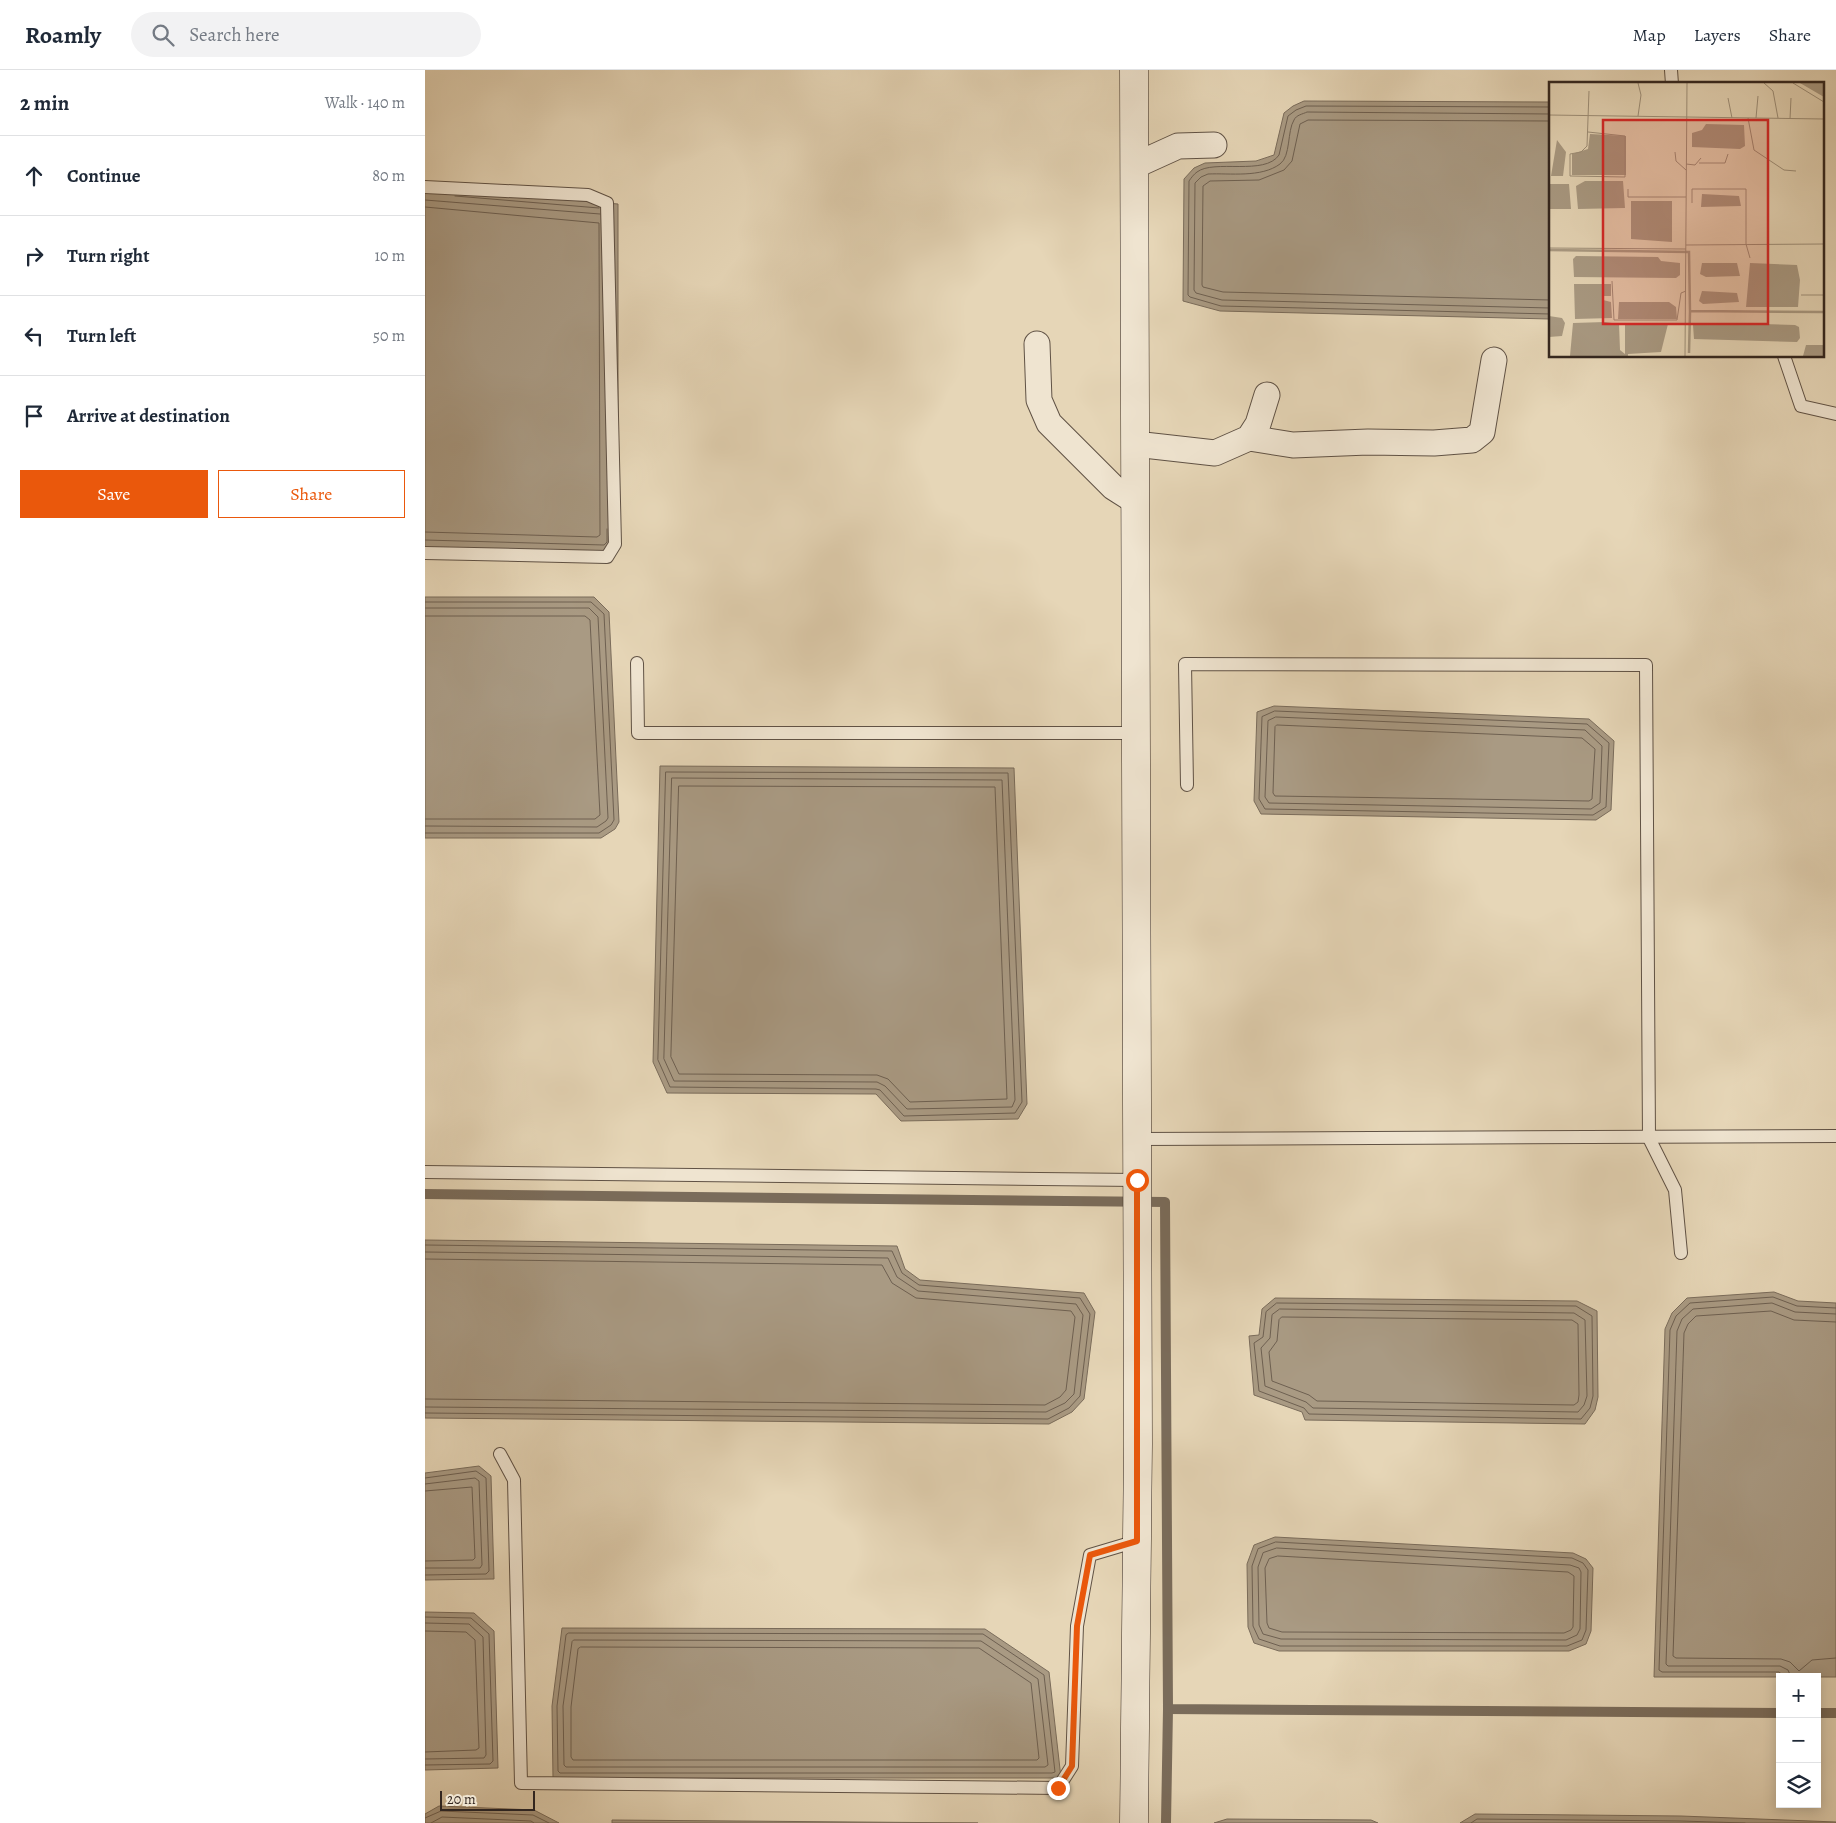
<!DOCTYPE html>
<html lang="en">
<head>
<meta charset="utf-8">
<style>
	:root { --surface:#fff; --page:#f2f2f3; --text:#1f2937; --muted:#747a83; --line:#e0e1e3; --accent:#ea580c }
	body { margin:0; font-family:Alegreya,serif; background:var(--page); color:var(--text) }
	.controls { position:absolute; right:15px; bottom:15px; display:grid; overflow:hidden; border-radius:0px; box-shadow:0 2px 12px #0003 }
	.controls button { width:45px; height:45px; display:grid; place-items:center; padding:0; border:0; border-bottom:1px solid var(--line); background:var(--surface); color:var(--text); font:25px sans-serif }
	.scale { position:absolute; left:15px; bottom:12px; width:95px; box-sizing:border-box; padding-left:5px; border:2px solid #33261f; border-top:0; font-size:14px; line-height:18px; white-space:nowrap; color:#33261f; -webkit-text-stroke:4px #efe4d0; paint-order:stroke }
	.stop { position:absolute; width:15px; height:15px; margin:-11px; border:4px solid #ea580c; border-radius:50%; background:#fff }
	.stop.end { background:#ea580c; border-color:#fff; box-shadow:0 1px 5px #0008 }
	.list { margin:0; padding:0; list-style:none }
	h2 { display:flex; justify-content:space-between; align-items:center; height:65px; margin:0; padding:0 20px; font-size:21px }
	h2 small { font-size:16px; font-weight:400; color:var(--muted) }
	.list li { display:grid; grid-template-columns:32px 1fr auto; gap:15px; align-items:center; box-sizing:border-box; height:80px; padding:0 20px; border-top:1px solid var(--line) }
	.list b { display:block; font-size:19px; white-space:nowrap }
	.list em { font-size:16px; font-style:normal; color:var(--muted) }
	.actions { display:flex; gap:10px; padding:15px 20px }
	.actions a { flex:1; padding:11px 0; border:1px solid var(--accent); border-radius:0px; text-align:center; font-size:18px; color:var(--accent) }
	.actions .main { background:var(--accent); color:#fff }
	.icon { flex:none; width:28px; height:28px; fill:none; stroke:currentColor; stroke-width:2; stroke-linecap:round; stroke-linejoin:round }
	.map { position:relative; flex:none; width:1411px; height:1753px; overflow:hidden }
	header { display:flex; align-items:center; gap:30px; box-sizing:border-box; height:70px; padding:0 25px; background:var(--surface); border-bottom:1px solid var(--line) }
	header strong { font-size:24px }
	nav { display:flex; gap:28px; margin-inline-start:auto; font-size:18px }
	.search { width:350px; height:45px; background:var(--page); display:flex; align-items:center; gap:12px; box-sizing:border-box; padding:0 18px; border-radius:28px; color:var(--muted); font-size:19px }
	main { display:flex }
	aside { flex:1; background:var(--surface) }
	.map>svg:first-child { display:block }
	.water { fill:#a99a83; stroke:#7a6c5b }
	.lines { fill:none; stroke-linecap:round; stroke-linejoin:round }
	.shore { stroke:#6e6051; stroke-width:1 }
	.stream { stroke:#7a6c5b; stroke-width:10 }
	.lane-casing { stroke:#605245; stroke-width:14 }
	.street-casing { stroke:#605245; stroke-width:27 }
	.secondary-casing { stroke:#33261f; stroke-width:29 }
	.lane { stroke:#efe4d0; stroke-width:12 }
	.street { stroke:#efe4d0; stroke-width:25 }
	.secondary { stroke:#efe4d0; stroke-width:28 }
	.route { stroke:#ea580c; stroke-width:6 }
	.inset-river { fill:none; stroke:#a99a83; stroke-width:2.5 }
	.inset-road { fill:none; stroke:#9e907a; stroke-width:1 }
	.view { fill:#d62828; fill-opacity:0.15; stroke:#d62828; stroke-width:2.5 }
	.inset-edge { fill:none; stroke:#33261f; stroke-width:2.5 }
</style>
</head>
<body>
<header>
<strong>Roamly</strong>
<div class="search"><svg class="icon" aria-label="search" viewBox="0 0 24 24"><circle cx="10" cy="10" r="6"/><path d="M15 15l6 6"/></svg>Search here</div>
<nav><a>Map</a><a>Layers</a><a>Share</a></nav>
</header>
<main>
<aside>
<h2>2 min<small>Walk · 140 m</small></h2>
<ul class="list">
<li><svg class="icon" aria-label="ahead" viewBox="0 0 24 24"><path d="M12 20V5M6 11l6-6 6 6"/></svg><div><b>Continue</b></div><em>80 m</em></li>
<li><svg class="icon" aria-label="right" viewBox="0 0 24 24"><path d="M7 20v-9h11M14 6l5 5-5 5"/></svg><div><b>Turn right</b></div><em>10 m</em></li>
<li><svg class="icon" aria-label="left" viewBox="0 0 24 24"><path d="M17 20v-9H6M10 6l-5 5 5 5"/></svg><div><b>Turn left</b></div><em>50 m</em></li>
<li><svg class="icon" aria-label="arrive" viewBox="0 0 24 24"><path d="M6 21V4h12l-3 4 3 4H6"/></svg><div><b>Arrive at destination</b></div></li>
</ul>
<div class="actions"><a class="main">Save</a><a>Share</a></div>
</aside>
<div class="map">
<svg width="1411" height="1753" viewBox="0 0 1411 1753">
	<rect width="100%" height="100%" fill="#e6d6b7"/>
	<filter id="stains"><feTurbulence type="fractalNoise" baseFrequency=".004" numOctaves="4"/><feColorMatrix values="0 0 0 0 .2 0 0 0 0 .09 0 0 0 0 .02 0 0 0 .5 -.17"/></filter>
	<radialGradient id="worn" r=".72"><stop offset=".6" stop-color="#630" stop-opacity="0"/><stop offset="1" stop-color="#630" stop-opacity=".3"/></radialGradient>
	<g class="water">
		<polygon points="879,31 1125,32 1125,249 795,241 758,231 759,109 769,98 780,93 831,91 849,85 859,43 868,36"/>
		<polygon points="0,118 193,134 193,475 187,486 0,481"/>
		<polygon points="0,527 169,527 184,542 194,752 190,759 176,768 0,768"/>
		<polygon points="849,636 1164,649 1189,671 1186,740 1171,750 836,744 829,731 832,642"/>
		<polygon points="235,696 589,698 602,1034 593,1049 476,1051 451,1024 242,1023 228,992"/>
		<polygon points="0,1170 472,1176 480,1199 495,1210 659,1223 670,1242 659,1329 647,1342 624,1354 0,1348"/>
		<polygon points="1349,1222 1373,1231 1411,1233 1411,1607 1229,1607 1240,1259 1247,1243 1262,1228"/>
		<polygon points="850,1228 1152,1231 1172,1241 1173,1327 1170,1340 1160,1354 880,1350 877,1342 829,1325 824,1266 834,1265 837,1239"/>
		<polygon points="54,1396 66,1406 69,1509 0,1510 0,1403"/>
		<polygon points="850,1467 1148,1483 1161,1489 1168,1498 1166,1561 1161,1574 1144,1581 854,1581 829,1573 823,1557 822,1494 829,1475"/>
		<polygon points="0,1542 49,1543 69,1561 73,1698 0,1700"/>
		<polygon points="137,1558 560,1559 624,1602 636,1708 128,1708 127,1636"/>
		<polygon points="14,1736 109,1740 134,1753 0,1753 0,1744"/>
		<polygon points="1050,1744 1256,1746 1411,1752 1411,1753 1035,1753"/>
		<polygon points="802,1749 946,1750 953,1753 789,1753"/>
		<polygon points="187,1750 553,1753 187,1753"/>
	</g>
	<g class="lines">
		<g class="shore">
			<path d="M1125 37 881 36 871 40 863 46 854 85C840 106 789 89 772 102 769 104 766 108 764 111L763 225 765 227 796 236 1125 244"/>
			<path d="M1125 44 882 42C878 44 871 45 869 50 862 61 866 86 855 94 836 108 805 103 783 104L776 107 770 113 769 220 771 223 797 230 1125 238"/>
			<polyline points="1125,51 883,50 875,54 867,91 859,100 834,110 785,111 778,116 777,215 778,217 798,222 1125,230"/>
			<polyline points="30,126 174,138"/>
			<polyline points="0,130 175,144"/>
			<polyline points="0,137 174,153 175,465 172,467 0,462"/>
			<polyline points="0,470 179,475 182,472 182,459"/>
			<polyline points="0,532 166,532 179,544 189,750 186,755 174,763 0,763"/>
			<polyline points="0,538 164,538 173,547 183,748 181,751 172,757 0,756"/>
			<polyline points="0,546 160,546 165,550 175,745 170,749 0,749"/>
			<polygon points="850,641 1162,654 1184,673 1181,737 1168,745 840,739 834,729 837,647"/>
			<polygon points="851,647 1160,660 1177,676 1175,733 1166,739 844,733 840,727 843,651"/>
			<polygon points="852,655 1157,668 1170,679 1167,729 1164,731 850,726 848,723 850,657"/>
			<polygon points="241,702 583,703 597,1032 590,1043 479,1046 455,1020 451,1019 245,1017 233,990"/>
			<polygon points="247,708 577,710 590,1030 587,1037 482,1039 460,1016 452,1012 249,1011 239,989"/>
			<polygon points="254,716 570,717 582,1029 485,1032 463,1009 452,1005 254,1004 246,987"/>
			<polyline points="0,1175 467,1181 477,1203 494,1215 655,1228 665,1244 655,1326 644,1338 623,1349 0,1343"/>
			<polyline points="0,1182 463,1188 472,1207 493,1221 651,1234 658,1245 649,1324 640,1333 621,1342 0,1337"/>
			<polyline points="0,1189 457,1195 467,1213 491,1228 646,1241 650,1247 641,1320 635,1327 620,1335 0,1329"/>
			<polygon points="852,1233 1151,1236 1167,1246 1168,1326 1165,1338 1156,1349 884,1344 879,1338 834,1321 829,1273 838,1267 841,1242"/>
			<polygon points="855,1239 1149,1243 1160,1250 1162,1326 1159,1335 1153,1342 888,1338 881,1332 840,1316 836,1278 845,1268 847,1245"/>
			<polygon points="857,1247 1147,1250 1153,1254 1154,1325 1153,1332 1149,1335 892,1331 884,1325 847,1311 844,1282 852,1271 854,1250"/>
			<polyline points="1411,1252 1369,1250 1346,1241 1271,1246 1263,1254 1259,1263 1248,1586 1251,1588 1356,1589 1365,1592 1374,1601 1387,1590 1411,1588"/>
			<polyline points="0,1408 51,1401 61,1408 64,1501 61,1504 0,1505"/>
			<polyline points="0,1414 50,1408 54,1411 57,1495 55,1498 0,1498"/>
			<polyline points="0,1421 47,1417 50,1488 48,1490 0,1491"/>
			<polygon points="851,1472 1147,1488 1158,1493 1163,1500 1161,1560 1157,1570 1142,1576 855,1576 834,1569 828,1556 827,1496 833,1479"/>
			<polygon points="852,1478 1145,1495 1154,1498 1156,1502 1155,1559 1152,1565 1141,1570 856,1569 838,1564 834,1555 833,1497 838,1483"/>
			<polygon points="853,1486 1143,1502 1149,1506 1148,1557 1146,1560 1139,1563 857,1562 844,1558 842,1553 840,1498 844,1489"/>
			<polyline points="0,1547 46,1548 64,1564 68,1691 65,1694 0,1695"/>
			<polyline points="0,1553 44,1554 58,1567 61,1685 59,1688 0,1689"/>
			<polyline points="0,1561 41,1562 50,1570 54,1678 51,1680 0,1682"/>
			<polygon points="144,1563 558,1564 619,1605 630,1702 627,1703 135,1703 133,1701 132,1636 141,1565"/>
			<polygon points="149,1570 556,1571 613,1609 623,1695 620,1697 141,1697 139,1695 138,1636 147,1572"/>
			<polygon points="156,1577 554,1578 606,1613 614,1688 612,1690 148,1690 146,1687 146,1637 153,1579"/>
			<polyline points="1360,1607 1354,1602 1237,1602 1234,1600 1245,1260 1251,1246 1265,1233 1348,1227 1372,1236 1411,1238"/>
			<polyline points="1366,1607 1363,1600 1355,1596 1243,1596 1241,1594 1252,1261 1257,1249 1268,1239 1347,1233 1370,1242 1411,1244"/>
			<polyline points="0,1748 16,1741 108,1745 124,1753"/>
			<polyline points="6,1753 17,1747 106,1751 109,1753"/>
			<polyline points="1046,1753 1052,1749 1256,1751 1320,1753"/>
		</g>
		<g class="stream">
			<polyline points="0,1124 740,1132 743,1639 1355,1643"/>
			<polyline points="1392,1643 1411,1643"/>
			<polyline points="741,1753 743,1639"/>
		</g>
		<defs>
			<g id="lane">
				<polyline points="1246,0 1247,14"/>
				<polyline points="0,117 163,125 182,133 190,474 182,487 0,483"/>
				<polyline points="1359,286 1376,336 1411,344"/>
				<polyline points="212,593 213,663 711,663"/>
				<polyline points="762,715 760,594 1221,595 1224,1068 1250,1120 1256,1183"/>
				<polyline points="712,1069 1411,1066"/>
				<polyline points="0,1102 712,1110"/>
				<polyline points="75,1384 89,1410 96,1713 633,1718 647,1696 652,1556 665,1485 712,1471"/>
			</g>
			<g id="street">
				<polyline points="709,96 753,76 789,75"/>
				<polyline points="612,274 614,330 624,353 688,417 710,431"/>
				<polyline points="824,368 868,375 943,372 1009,373 1047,370 1057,362 1069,290"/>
				<polyline points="710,374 790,383 824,368 833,354 842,325"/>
			</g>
			<polyline id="secondary" points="709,0 713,1374 709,1753"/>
		</defs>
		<use href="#lane" class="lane-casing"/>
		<use href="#street" class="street-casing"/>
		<use href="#secondary" class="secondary-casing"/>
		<use href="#lane" class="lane"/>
		<use href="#street" class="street"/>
		<use href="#secondary" class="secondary"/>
	</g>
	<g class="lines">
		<polyline class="route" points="633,1718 647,1696 652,1556 665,1485 712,1471 712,1110"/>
	</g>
	<g transform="translate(1124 12)">
		<rect width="275" height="275" fill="#e6d6b7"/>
		<path d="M251 1H275V15ZM157 42 195 43 196 64 191 67 143 65V51L153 48ZM41 52 77 54V93H23V72L39 67ZM8 58 17 70 14 94H2ZM36 99H74L76 126 29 127 27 104ZM0 102H20L22 127H0ZM153 112 190 114 192 124 152 125ZM82 119H123V160L82 157ZM27 174 109 175 112 179 131 181V193L127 196 25 195 24 177ZM153 181H188L191 194 157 195 151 192ZM201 181 248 183 251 198 249 225H197ZM25 202H62V214H54V218L62 220 63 236 26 237ZM153 209 188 211 190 220 154 222 150 219ZM70 220H120L127 225 128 237H69ZM0 234 13 236 16 241 13 254 0 255ZM56 240 70 242 71 268 76 272V242H119L112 270 79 272V274H21L24 241ZM177 241 246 243 250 245 251 256 248 260 145 257 144 243ZM257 263H275V274H254Z" fill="#a99a83"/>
		<path class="inset-river" d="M0 168 140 170 141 229 275 230M140 271 141 230"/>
		<path class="inset-road" d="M89 1 92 13 89 34M215 1 224 9 229 36M244 1 275 20M179 16 183 36M0 33 275 37M199 36 205 68 235 88 247 89M207 36 209 14M241 37 242 16M39 50 76 54V95L21 94V72L32 70 38 64 40 9M126 70 127 79 137 88M150 81H176L179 72M137 82 146 83 152 76M79 107V115H137M143 121V107H197V162L201 176M137 163 275 162M0 166 137 167M63 199 65 238H128L132 211 137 209M252 213H275M136 274 138 1"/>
		<path class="view" d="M54 38H219V242H54Z"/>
		<rect width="275" height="275" class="inset-edge"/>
	</g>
	<rect width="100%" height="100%" filter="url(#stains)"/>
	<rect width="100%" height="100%" fill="url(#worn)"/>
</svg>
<div class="controls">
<button>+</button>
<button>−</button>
<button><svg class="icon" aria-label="layers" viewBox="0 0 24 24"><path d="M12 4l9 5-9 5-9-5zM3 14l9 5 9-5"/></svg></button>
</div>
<div class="scale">20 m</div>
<div class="stop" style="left:712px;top:1110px"></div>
<div class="stop end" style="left:633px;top:1718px"></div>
</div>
</main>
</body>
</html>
